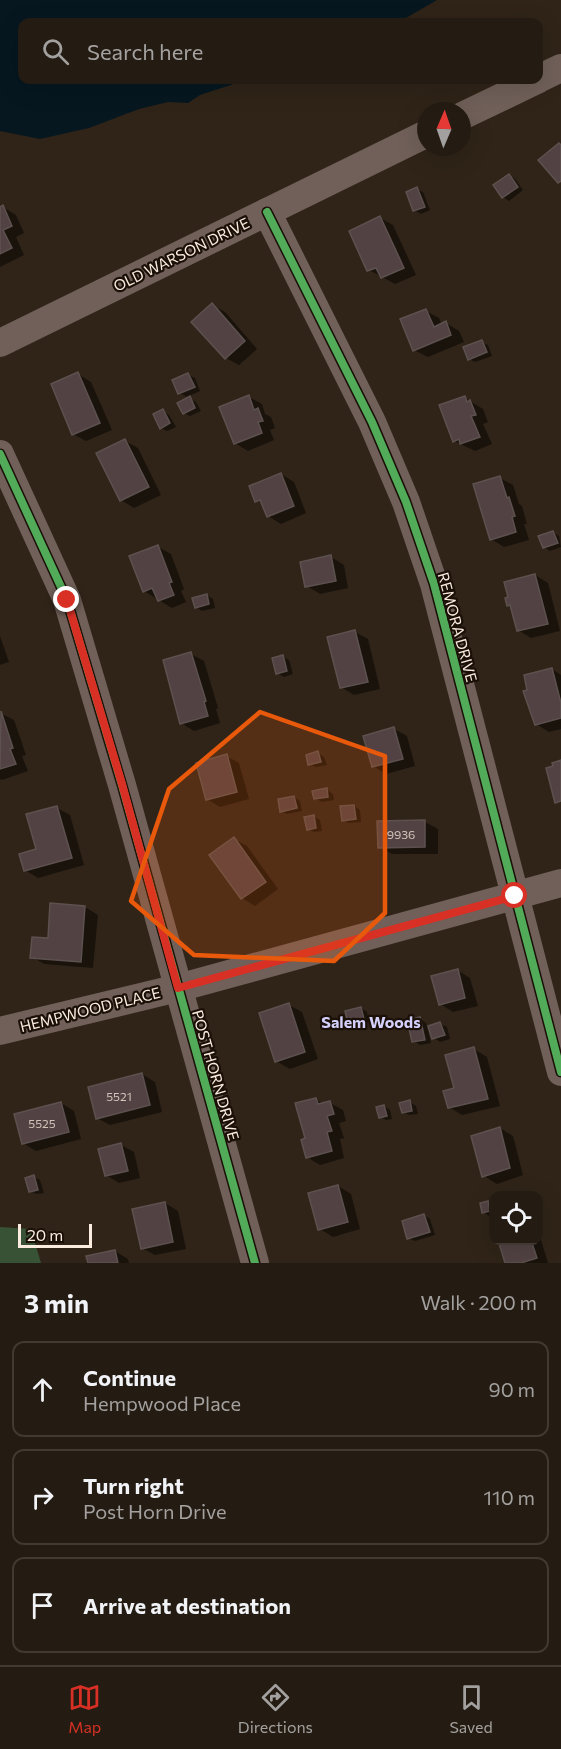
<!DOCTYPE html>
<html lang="en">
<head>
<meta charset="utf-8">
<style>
	:root { --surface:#241b12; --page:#302820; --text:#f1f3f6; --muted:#a3a19f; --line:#413932; --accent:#d93025 }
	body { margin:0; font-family:Commissioner,sans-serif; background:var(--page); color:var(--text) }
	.controls { position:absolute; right:18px; bottom:18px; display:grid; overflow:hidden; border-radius:12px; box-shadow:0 6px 24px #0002 }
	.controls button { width:54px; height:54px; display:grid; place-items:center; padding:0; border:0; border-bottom:2px solid var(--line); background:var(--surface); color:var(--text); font:30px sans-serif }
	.compass { position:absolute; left:417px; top:102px; width:54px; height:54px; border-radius:50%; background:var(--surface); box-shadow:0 6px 24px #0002; rotate:2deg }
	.scale { position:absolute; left:18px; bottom:15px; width:74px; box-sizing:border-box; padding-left:6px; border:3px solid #fcecdf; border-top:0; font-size:16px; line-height:21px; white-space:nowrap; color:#fcecdf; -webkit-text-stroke:4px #1a1007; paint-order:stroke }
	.stop { position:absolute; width:18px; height:18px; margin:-14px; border:4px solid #d93025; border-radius:50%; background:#fff }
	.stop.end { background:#d93025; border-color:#fff; box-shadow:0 2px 6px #0008 }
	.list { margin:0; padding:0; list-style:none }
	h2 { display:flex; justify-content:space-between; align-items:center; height:78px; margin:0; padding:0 24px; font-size:26px }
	h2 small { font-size:20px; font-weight:400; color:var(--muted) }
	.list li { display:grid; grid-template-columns:39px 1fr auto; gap:18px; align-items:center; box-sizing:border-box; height:96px; margin:0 12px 12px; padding:0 12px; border:2px solid var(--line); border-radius:12px }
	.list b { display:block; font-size:22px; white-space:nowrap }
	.list p { margin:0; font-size:20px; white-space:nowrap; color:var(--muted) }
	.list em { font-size:20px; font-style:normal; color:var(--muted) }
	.icon { flex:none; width:33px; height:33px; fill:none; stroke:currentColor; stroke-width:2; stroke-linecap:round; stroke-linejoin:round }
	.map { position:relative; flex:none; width:561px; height:1263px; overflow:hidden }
	.search { position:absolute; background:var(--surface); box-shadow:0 6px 24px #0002; left:18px; right:18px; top:18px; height:66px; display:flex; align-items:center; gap:15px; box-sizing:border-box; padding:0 21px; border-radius:12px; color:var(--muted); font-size:22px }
	.sheet { height:402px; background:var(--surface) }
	nav { display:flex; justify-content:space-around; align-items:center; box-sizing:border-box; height:84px; border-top:2px solid var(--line); background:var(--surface); font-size:16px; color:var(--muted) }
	nav a { display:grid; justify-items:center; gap:3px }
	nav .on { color:var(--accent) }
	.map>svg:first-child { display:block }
	.green { fill:#385235 }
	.water { fill:#061720 }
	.shadow { fill:#0007 }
	.building { fill:#524243; stroke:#5d514f; stroke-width:1.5 }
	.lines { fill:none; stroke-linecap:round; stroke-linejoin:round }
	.street { stroke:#706059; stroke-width:28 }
	.cycleway-casing { stroke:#1a1007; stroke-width:11 }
	.cycleway { stroke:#51ab58; stroke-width:8 }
	.route { stroke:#d93025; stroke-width:8 }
	.marked { fill:#e8590c; fill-opacity:0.2; stroke:#e8590c; stroke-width:4.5; stroke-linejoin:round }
	.labels { text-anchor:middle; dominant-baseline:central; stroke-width:4.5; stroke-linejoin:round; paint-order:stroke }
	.number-label { font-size:12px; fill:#d2c2b8 }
	.street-label { font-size:15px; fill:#fcecdf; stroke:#1a1007 }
	.neighbourhood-label { font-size:16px; font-weight:bold; fill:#d4d0fc; stroke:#1a1007 }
</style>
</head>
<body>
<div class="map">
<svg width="561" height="1263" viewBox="0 0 561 1263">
	<rect width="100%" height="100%" fill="#302418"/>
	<polygon class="green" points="0,1227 31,1229 41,1263 0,1263"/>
	<polygon class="water" points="0,0 437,0 399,22 22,22 22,80 246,80 200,95 188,103 168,102 139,109 89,128 40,139 0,131"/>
	<g class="shadow">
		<polygon points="509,175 515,179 523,190 509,201 503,197"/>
		<polygon points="417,189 423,192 430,210 421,214 414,210"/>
		<polygon points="3,207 16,215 24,233 16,237 24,255 0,267 0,208"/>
		<polygon points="380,218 393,225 416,275 395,284 369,270"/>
		<polygon points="212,305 225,312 257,349 239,365 226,358"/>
		<polygon points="426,311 439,318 442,325 446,323 459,331 464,342 428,357 414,350"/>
		<polygon points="481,342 488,345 492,356 475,362 469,359"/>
		<polygon points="78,374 91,382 112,430 86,441 73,434"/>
		<polygon points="188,375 195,378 200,391 187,397 196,402 201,411 190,416 184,413 189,398 180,393"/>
		<polygon points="249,397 262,404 265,414 271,417 275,428 270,430 274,440 248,451 235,443"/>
		<polygon points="465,398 483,409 488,422 483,424 492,444 475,451 454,441"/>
		<polygon points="163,411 169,415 176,427 167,431 161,428"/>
		<polygon points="125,441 138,448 161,495 134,508 121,500"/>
		<polygon points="281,474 294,482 306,513 281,524 268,516 263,504 257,501"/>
		<polygon points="500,478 513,485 519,504 522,506 527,524 524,524 529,540 504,547 491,539"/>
		<polygon points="553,532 559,536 561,547 550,551 544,547"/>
		<polygon points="158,547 171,554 184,589 181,591 186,602 172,608 144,591"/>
		<polygon points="331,557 344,565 348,588 320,594 307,586"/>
		<polygon points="535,575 548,583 560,631 531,638 518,630 512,608 508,605"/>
		<polygon points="207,595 213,599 215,608 202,611 196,607"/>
		<polygon points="355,632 368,639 380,689 354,695 341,687"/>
		<polygon points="0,636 9,662 0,665"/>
		<polygon points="191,654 204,661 218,708 216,709 220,723 194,731 181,723"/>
		<polygon points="283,657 289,660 293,674 284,677 277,673"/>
		<polygon points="552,669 561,675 561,729 549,732 536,724 525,692 529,691"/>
		<polygon points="0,713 14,720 26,755 22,756 28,771 2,780 0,779"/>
		<polygon points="394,729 407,736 415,766 386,774 373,766"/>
		<polygon points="318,753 324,757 327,765 316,767 309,764"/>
		<polygon points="226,756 239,763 249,799 220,807 207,799"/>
		<polygon points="327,790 333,794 334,800 322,802 315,798"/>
		<polygon points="294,797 300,801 302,811 287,814 281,811"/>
		<polygon points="354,806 360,810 361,822 349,823 343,820"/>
		<polygon points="57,808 70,815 84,865 38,878 25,870 38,850"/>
		<polygon points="313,816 320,820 322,831 314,832 308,829"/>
		<polygon points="425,822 438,829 438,854 392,854 379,847"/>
		<polygon points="234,839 247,846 278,889 255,906 242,898"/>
		<polygon points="85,907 98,915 93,968 44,964 32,957"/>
		<polygon points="457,970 470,978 478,1006 453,1012 440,1004"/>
		<polygon points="289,1005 302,1012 318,1059 290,1069 276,1061"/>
		<polygon points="361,1008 367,1012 369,1022 356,1026 350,1022"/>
		<polygon points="420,1019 426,1023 431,1043 420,1045 414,1041"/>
		<polygon points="440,1024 447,1027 450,1039 440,1042 434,1038"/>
		<polygon points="474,1049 487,1057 500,1106 462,1115 449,1107"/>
		<polygon points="142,1074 155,1082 162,1112 110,1125 97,1118"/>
		<polygon points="316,1100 324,1104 330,1103 343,1110 346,1121 339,1123 344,1138 340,1139 344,1158 320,1165 307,1157 306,1140"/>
		<polygon points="410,1102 416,1106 418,1114 409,1115 403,1112"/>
		<polygon points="61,1103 74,1111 81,1139 36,1151 23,1143"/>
		<polygon points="384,1106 390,1110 392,1119 386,1120 380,1117"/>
		<polygon points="500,1128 513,1136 523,1175 497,1184 484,1176"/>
		<polygon points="121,1145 134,1152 140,1178 119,1183 106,1175"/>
		<polygon points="34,1177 40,1180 44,1193 37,1194 30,1191"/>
		<polygon points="338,1186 351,1194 360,1229 333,1237 320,1229"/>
		<polygon points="487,1202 494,1206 494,1215 489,1216 483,1212"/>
		<polygon points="165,1203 178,1211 186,1249 155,1255 142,1248"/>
		<polygon points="424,1215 430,1219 435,1235 415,1241 408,1238"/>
		<polygon points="538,1238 541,1240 548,1263 506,1263 502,1240 538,1240"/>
		<polygon points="115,1251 128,1259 129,1263 89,1263"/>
	</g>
	<g class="building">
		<polygon points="559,143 561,145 561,181 558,183 538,160"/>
		<polygon points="509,174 518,187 502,198 493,185"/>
		<polygon points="417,187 425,207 413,211 406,192"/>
		<polygon points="3,205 12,226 3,230 12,248 0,254 0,207"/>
		<polygon points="380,216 404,268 381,278 376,268 367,271 349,231"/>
		<polygon points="212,303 245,341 225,359 191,322"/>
		<polygon points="426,309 434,327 446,321 451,335 413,351 400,319"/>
		<polygon points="482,340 487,352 468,360 463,347"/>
		<polygon points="78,372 100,423 72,435 51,384"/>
		<polygon points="188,373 195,387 178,394 172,380"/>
		<polygon points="249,395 254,410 258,408 263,421 258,422 262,433 234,444 219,407"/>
		<polygon points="190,396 195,408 183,414 177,403"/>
		<polygon points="465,396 467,402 470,400 476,415 471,416 480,437 460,444 459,439 453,442 439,405"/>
		<polygon points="163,409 170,423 160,429 153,414"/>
		<polygon points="125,439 149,487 120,501 96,453"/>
		<polygon points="281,473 294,506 267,517 260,500 255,502 249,486"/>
		<polygon points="500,476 507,498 509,497 515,516 512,517 516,532 490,540 473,484"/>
		<polygon points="553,531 558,543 543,548 538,536"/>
		<polygon points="158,545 172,582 169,583 174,595 158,601 152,588 143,592 129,556"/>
		<polygon points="331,555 336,581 305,587 300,562"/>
		<polygon points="535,574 548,624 517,631 510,605 507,606 505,598 508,597 504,582"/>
		<polygon points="207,594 209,604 195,608 192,598"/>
		<polygon points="355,630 368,682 340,688 327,637"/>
		<polygon points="191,652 206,701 204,702 208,716 180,724 163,660"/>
		<polygon points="283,655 287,671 276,674 272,658"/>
		<polygon points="552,668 561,703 561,718 535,725 523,691 527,690 524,675"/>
		<polygon points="1,711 13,748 10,749 16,764 0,769"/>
		<polygon points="394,727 403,759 372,767 363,736"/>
		<polygon points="318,751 321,762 308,765 306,755"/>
		<polygon points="227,754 237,792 206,800 196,763"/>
		<polygon points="561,760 561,801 555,803 546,768 553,766 552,763"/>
		<polygon points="327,788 328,797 314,799 312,791"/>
		<polygon points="294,796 297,808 280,812 278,799"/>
		<polygon points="354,805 356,819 342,821 340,806"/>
		<polygon points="57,806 72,858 24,871 19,854 36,849 26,814"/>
		<polygon points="314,815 316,828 307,830 304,817"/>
		<polygon points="425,820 425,847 378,848 377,821"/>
		<polygon points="234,837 266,882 241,899 209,855"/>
		<polygon points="50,903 85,906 81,962 30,958 32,937 48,938"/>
		<polygon points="458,969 465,998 439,1005 431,976"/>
		<polygon points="289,1003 305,1052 275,1062 259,1013"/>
		<polygon points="361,1007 364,1019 348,1023 345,1011"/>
		<polygon points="420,1017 425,1040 412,1042 407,1020"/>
		<polygon points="440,1022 445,1035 432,1039 428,1026"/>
		<polygon points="474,1047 488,1099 448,1108 443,1091 454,1088 445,1055"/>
		<polygon points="142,1073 150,1105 96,1119 88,1087"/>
		<polygon points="316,1098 318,1104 330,1101 334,1114 327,1116 332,1131 327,1132 332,1151 306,1158 301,1140 305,1138 295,1103"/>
		<polygon points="410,1100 412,1111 402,1113 399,1103"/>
		<polygon points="61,1102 69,1132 22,1144 14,1114"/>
		<polygon points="384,1105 387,1116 379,1118 376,1107"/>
		<polygon points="500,1127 510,1168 482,1177 471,1136"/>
		<polygon points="121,1143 128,1171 105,1176 98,1149"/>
		<polygon points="34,1175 38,1190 29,1192 25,1178"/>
		<polygon points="338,1185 348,1222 318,1230 308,1193"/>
		<polygon points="488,1201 490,1211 482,1213 480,1203"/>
		<polygon points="165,1202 173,1242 141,1249 132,1209"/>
		<polygon points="424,1214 430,1232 407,1239 402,1221"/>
		<polygon points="498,1240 531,1240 537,1258 521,1263 505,1263"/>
		<polygon points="115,1250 118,1263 88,1263 86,1256"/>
	</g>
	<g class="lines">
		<g class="street">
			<polyline points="538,79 561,68"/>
			<polyline points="462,116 537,80"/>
			<polyline points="267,212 372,422 406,502 434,584 561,1072"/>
			<polyline points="0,343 426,134"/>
			<polyline points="0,454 67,600 122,785 255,1263"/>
			<polyline points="0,1031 178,988 561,883"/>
		</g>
		<defs>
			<g id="cycleway">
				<polyline points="267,212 372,422 406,502 434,584 561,1072"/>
				<polyline points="0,454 67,600 122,785 255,1263"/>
			</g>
		</defs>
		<use href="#cycleway" class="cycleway-casing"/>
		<use href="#cycleway" class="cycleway"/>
	</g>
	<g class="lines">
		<polyline class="route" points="67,600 122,784 178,988 515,896"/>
	</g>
	<path class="marked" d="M260 712 385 756V913L334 961 194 955 131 901 169 789Z"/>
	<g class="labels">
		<g class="number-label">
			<text x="401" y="834">9936</text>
			<text x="119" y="1096">5521</text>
			<text x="42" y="1123">5525</text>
		</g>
		<g class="street-label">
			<text transform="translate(181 254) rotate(-26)">OLD WARSON DRIVE</text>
			<text transform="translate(458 627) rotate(75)">REMORA DRIVE</text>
			<text transform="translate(90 1009) rotate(-14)">HEMPWOOD PLACE</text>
			<text transform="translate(216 1075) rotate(74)">POST HORN DRIVE</text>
		</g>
		<g class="neighbourhood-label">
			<text x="371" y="1021">Salem Woods</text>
		</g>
	</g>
</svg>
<div class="controls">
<button><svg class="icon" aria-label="locate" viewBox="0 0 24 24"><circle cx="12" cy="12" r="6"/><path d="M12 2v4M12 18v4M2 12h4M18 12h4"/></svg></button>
</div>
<svg class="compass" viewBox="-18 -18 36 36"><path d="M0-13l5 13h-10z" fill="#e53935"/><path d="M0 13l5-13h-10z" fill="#a3a19f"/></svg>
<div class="scale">20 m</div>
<div class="stop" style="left:515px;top:896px"></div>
<div class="stop end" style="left:67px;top:600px"></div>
<div class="search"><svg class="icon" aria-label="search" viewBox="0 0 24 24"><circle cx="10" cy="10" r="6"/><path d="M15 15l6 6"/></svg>Search here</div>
</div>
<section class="sheet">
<h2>3 min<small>Walk · 200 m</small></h2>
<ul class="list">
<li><svg class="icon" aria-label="ahead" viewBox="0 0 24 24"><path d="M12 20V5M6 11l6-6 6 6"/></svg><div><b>Continue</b><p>Hempwood Place</p></div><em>90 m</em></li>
<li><svg class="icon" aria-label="right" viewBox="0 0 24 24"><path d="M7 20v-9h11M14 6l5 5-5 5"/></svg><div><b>Turn right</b><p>Post Horn Drive</p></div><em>110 m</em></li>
<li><svg class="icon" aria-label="arrive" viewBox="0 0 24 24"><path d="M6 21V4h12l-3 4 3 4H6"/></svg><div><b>Arrive at destination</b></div></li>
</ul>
</section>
<nav>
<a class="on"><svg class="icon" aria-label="map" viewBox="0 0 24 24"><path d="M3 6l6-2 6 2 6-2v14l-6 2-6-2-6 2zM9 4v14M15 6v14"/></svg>Map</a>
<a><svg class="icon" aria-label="directions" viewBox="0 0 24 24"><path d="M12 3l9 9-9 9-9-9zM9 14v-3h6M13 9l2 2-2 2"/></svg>Directions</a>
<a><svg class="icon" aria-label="saved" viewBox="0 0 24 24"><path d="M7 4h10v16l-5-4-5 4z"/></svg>Saved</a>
</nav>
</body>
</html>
